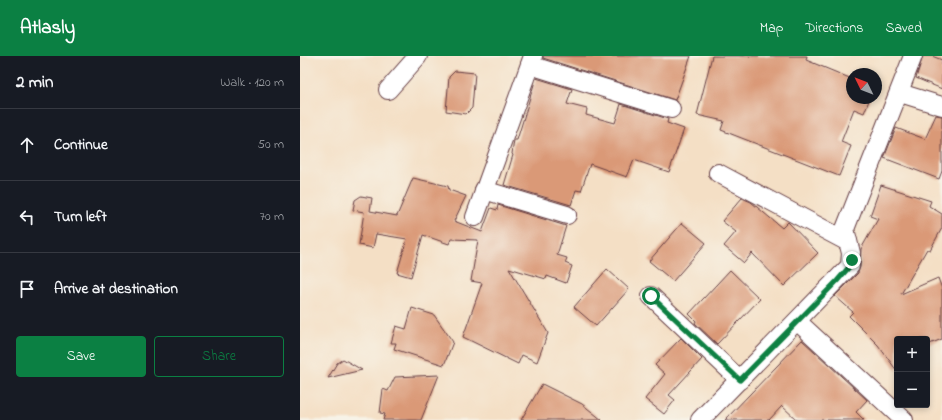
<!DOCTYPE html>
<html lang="en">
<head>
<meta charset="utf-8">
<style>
	:root { --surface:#171b24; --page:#242831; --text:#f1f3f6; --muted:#9ea1a6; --line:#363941; --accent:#0b8043 }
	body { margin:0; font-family:"Indie Flower",sans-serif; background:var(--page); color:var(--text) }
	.controls { position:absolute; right:12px; bottom:12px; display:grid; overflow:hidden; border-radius:4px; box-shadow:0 2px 6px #0003 }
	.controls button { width:36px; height:36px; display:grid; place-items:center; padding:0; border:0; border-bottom:1px solid var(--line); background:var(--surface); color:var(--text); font:20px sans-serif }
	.compass { position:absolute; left:546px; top:12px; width:36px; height:36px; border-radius:50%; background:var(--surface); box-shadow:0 2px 6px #0003; rotate:313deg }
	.stop { position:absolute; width:12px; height:12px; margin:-9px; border:3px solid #0b8043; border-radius:50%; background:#fff }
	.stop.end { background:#0b8043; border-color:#fff; box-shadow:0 1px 4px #0008 }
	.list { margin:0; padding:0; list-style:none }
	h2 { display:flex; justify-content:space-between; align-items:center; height:52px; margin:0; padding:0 16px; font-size:17px }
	h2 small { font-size:13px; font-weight:400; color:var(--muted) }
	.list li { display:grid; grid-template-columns:26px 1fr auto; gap:12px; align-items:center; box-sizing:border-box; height:72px; padding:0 16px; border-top:1px solid var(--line) }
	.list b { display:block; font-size:15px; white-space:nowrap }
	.list em { font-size:13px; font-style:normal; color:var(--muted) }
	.actions { display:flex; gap:8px; padding:12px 16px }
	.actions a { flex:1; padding:9px 0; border:1px solid var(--accent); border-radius:4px; text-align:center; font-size:14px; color:var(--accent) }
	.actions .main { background:var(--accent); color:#fff }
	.icon { flex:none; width:22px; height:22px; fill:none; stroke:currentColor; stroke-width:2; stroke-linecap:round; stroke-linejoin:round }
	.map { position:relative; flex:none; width:642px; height:364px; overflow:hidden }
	header { display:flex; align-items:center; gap:24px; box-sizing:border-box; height:56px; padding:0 20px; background:var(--accent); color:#fff }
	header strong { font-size:19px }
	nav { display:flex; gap:22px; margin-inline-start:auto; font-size:14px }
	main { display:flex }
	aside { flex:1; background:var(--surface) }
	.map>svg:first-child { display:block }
	.building { fill:#da9977 }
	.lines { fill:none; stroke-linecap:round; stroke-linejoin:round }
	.minor-casing { stroke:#643c42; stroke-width:20 }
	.minor { stroke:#fff; stroke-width:18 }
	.route { stroke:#0b8043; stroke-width:5 }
</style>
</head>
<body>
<header>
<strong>Atlasly</strong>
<nav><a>Map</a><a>Directions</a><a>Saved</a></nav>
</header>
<main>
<aside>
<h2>2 min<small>Walk · 120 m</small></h2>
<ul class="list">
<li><svg class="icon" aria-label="ahead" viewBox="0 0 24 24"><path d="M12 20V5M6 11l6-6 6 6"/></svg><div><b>Continue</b></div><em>50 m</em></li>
<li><svg class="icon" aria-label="left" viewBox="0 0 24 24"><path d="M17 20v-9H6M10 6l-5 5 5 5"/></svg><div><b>Turn left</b></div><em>70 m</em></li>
<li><svg class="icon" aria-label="arrive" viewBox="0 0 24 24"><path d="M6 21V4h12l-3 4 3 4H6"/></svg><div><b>Arrive at destination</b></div></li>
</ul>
<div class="actions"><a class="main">Save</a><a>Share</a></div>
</aside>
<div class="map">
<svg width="642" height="364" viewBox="0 0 642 364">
	<rect width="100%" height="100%" fill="#f7f3e8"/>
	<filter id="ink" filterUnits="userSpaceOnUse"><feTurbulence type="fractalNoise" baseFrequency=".025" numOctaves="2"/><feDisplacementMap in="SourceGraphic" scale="8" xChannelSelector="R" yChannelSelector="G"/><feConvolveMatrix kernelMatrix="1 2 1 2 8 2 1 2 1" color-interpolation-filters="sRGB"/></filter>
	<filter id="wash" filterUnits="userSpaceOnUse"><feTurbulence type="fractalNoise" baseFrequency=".012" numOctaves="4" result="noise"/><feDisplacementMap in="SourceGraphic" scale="16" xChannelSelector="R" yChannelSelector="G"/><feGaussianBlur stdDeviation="0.9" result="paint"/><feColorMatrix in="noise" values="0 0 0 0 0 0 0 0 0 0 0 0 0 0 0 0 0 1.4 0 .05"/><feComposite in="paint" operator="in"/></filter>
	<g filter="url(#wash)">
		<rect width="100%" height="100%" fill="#f4dfc5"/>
		<g id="blocks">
			<g class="building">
				<polygon points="243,0 391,0 375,44 243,2"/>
				<polygon points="412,0 507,0 506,4 552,23 552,42 570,42 564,57 554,53 541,86 551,90 539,120 421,74 424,65 397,59"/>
				<polygon points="623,0 632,0 642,4 642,33 616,22"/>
				<polygon points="155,15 175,17 172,52 166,58 146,55 149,21"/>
				<polygon points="236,22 272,33 267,48 287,53 286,59 315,67 321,48 368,63 367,67 384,73 369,116 334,104 327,121 290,108 281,135 276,134 271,149 204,129 213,99 212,98 214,84 217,84"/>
				<polygon points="636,59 642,60 642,115 639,123 584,102 596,72 625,83"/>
				<polygon points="113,122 148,130 149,134 166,140 154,165 182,176 191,152 197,154 198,149 266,170 257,199 267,202 265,207 272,210 266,227 247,220 246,223 209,212 248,277 237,306 222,299 218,308 163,281 182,227 171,225 178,184 151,183 149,188 123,179 111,221 97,217 107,183 76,178 73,192 59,189 64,156 53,154 55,144 61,140 72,142 70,155 97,160"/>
				<polygon points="581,129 631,145 629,150 642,158 642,172 630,194 627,193 601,238 638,222 642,233 642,283 627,289 627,283 597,283 597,315 578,289 549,260 553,256 535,240 558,217 560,211 561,193 578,163 570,160"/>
				<polygon points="442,142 451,146 482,172 488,166 518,197 484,230 452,197 444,207 424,190 436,176 422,165"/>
				<polygon points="382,167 406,187 373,225 349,205"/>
				<polygon points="307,213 329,233 296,270 274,251"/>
				<polygon points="430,214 460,243 417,288 395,267 396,265 389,258"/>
				<polygon points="112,252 134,259 153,286 144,309 94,293 96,287 91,287 96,270 106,273"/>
				<polygon points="381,282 402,303 369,339 375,344 364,358 345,343 365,318 355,309"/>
				<polygon points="502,284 567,344 556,356 564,364 497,364 482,350 469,364 425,364"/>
				<polygon points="43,303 62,314 28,322 37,307"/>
				<polygon points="139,319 121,364 83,364 85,358 80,357 83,333 88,335 95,321"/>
				<polygon points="242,328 282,348 302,364 221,364"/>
			</g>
		</g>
	</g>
	<g filter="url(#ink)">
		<use href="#blocks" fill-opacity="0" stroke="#643c42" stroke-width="1"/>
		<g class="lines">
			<defs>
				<g id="minor">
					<polyline points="230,9 371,53"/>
					<polyline points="88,34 118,0"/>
					<polyline points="600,37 642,50"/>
					<polyline points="418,117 548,186"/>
					<polyline points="184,134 267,159"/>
					<polyline points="175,161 233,0"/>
					<polyline points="351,240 440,324"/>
					<polyline points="497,265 604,364"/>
					<polyline points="400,364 550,210 551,197 545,173 613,0"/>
				</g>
			</defs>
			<use href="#minor" class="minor-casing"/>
			<use href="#minor" class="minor"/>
		</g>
	</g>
	<g class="lines" filter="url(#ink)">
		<polyline class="route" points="351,240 440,324 537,225 550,210 552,204"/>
	</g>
</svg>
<div class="controls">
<button>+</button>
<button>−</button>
</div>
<svg class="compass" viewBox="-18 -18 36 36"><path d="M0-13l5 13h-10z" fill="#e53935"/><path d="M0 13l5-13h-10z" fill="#9ea1a6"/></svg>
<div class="stop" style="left:351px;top:240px"></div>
<div class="stop end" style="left:552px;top:204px"></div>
</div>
</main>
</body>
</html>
